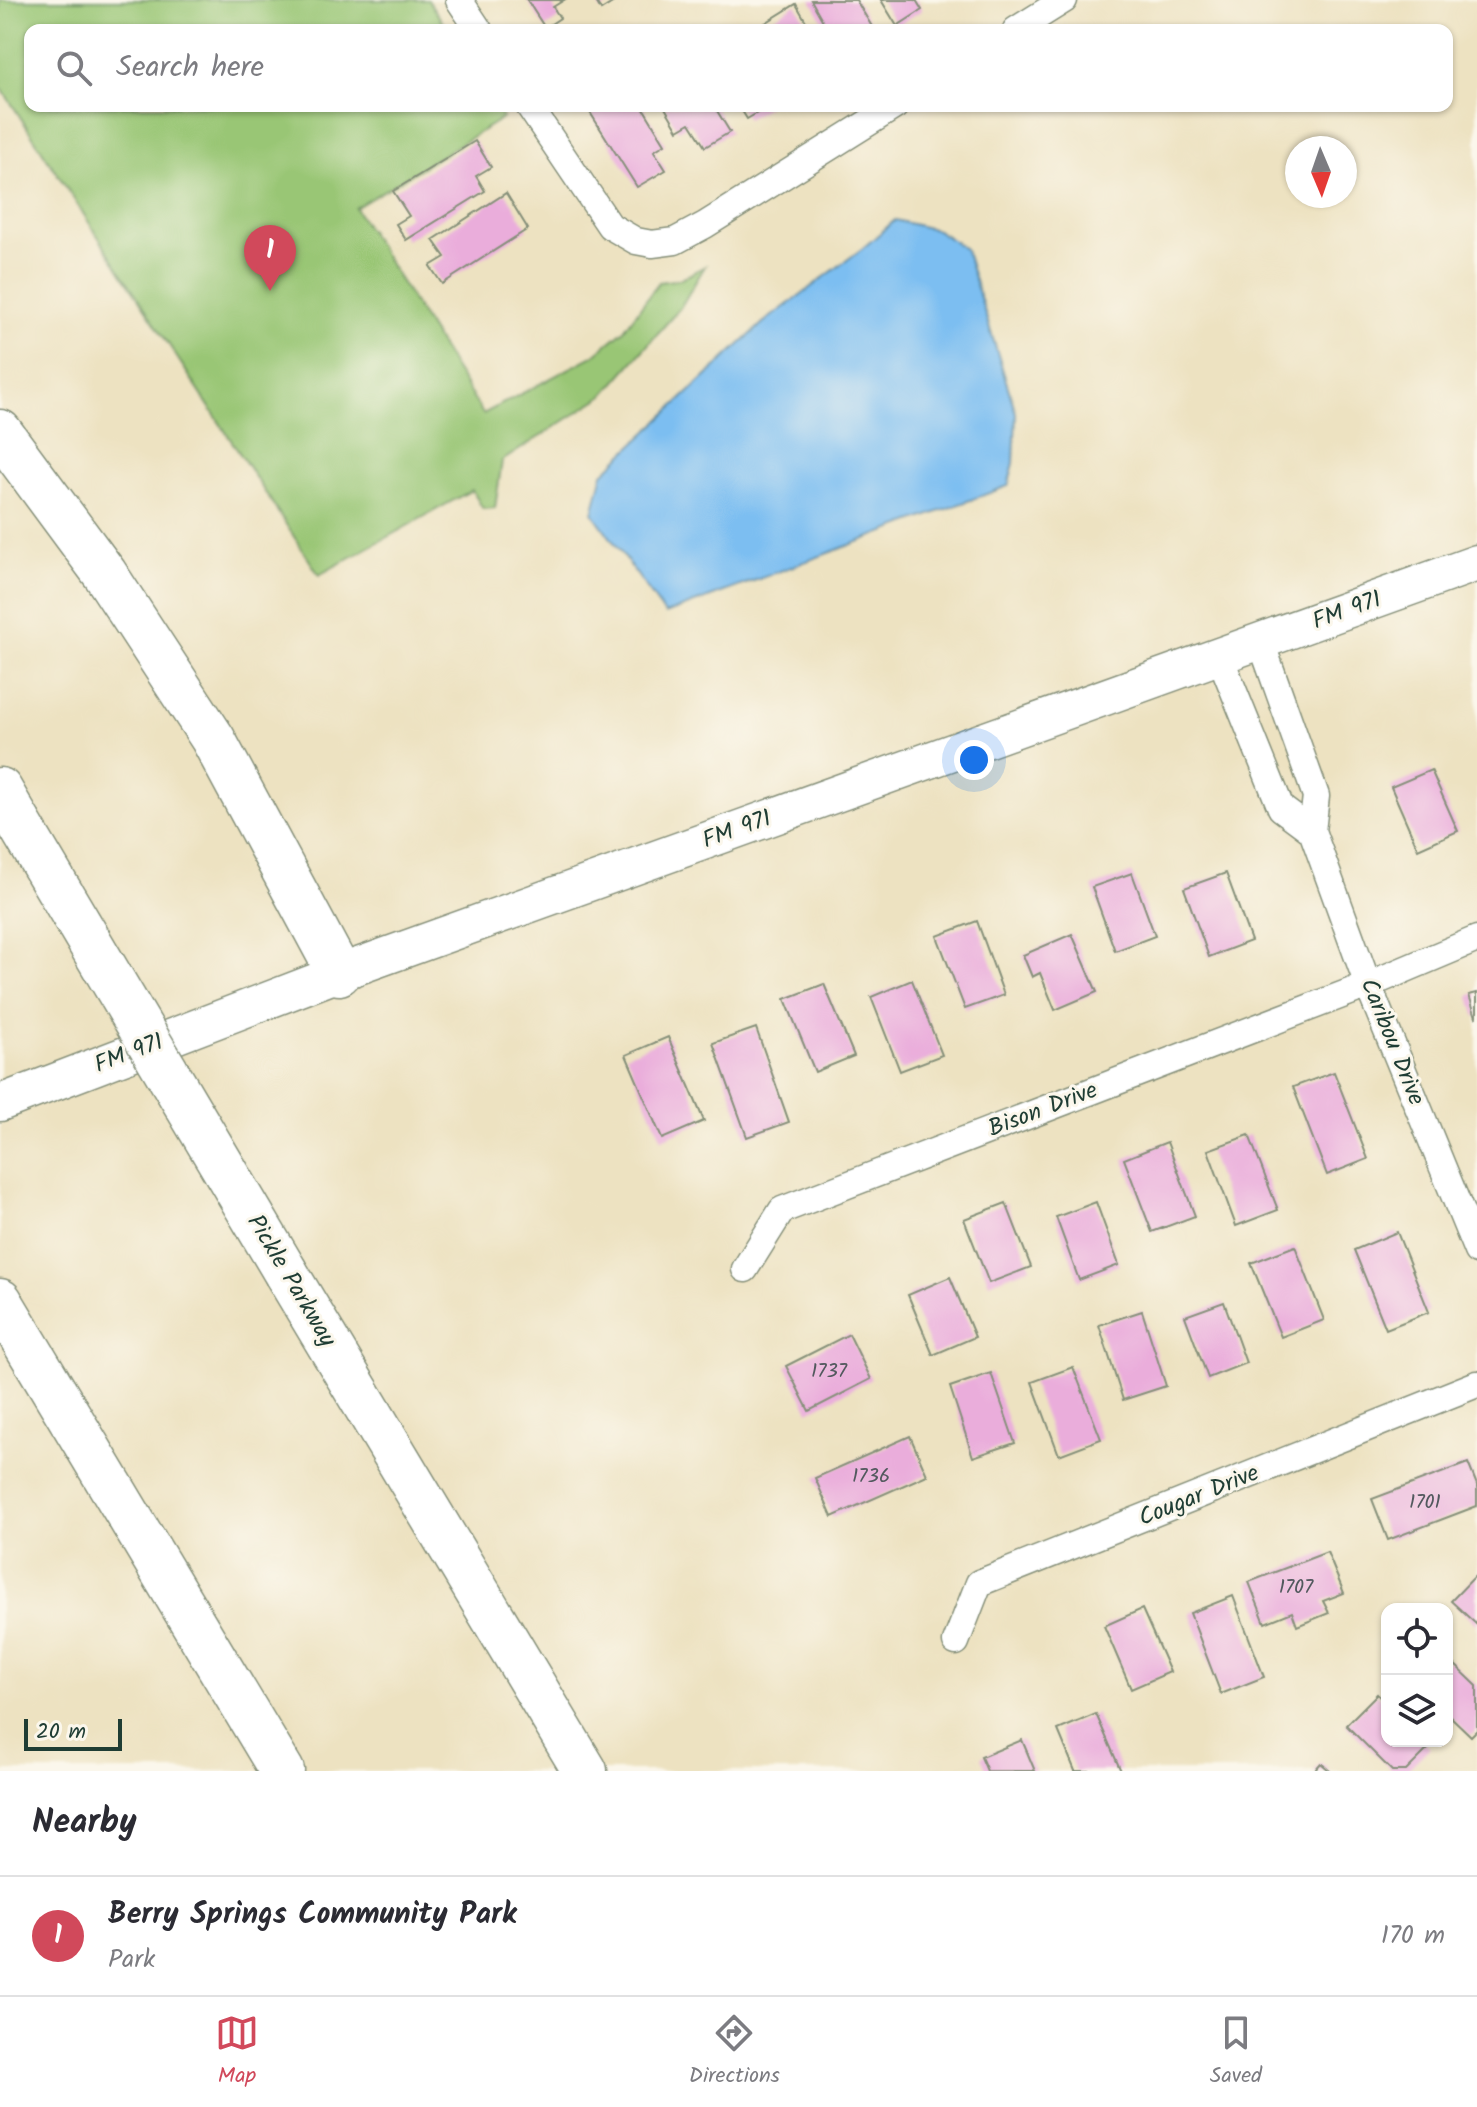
<!DOCTYPE html>
<html lang="en">
<head>
<meta charset="utf-8">
<style>
	:root { --surface:#fff; --page:#f2f2f3; --text:#2b2b33; --muted:#7c7c81; --line:#e1e1e2; --accent:#d1495b }
	body { margin:0; font-family:Kalam,sans-serif; background:var(--page); color:var(--text) }
	.controls { position:absolute; right:24px; bottom:24px; display:grid; overflow:hidden; border-radius:16px; box-shadow:0 2px 6px #0004 }
	.controls button { width:72px; height:72px; display:grid; place-items:center; padding:0; border:0; border-bottom:2px solid var(--line); background:var(--surface); color:var(--text); font:40px sans-serif }
	.compass { position:absolute; left:1285px; top:136px; width:72px; height:72px; border-radius:50%; background:var(--surface); box-shadow:0 2px 6px #0004; rotate:178deg }
	.scale { position:absolute; left:24px; bottom:20px; width:98px; box-sizing:border-box; padding-left:8px; border:4px solid #1f3d34; border-top:0; font-size:22px; line-height:28px; white-space:nowrap; color:#1f3d34; -webkit-text-stroke:6px #fbf7ec; paint-order:stroke }
	.you { position:absolute; left:974px; top:760px; width:28px; height:28px; margin:-20px; border:6px solid #fff; border-radius:50%; background:#1a73e8; box-shadow:0 0 0 12px #1a73e833 }
	.badge { display:grid; place-items:center; width:52px; height:52px; border-radius:50%; background:var(--accent); color:#fff; font-size:26px; font-weight:700 }
	.pin { position:absolute; translate:-50% -66px; filter:drop-shadow(0 2px 4px #0008) }
	.pin::after { content:''; position:absolute; top:42px; width:28px; height:24px; background:inherit; clip-path:polygon(0 0,100% 0,50% 100%) }
	.list { margin:0; padding:0; list-style:none }
	h2 { display:flex; justify-content:space-between; align-items:center; height:104px; margin:0; padding:0 32px; font-size:34px }
	h2 small { font-size:26px; font-weight:400; color:var(--muted) }
	.list li { display:grid; grid-template-columns:52px 1fr auto; gap:24px; align-items:center; box-sizing:border-box; height:120px; padding:0 32px; border-top:2px solid var(--line) }
	.list b { display:block; font-size:30px; white-space:nowrap }
	.list p { margin:0; font-size:26px; white-space:nowrap; color:var(--muted) }
	.list em { font-size:26px; font-style:normal; color:var(--muted) }
	.icon { flex:none; width:44px; height:44px; fill:none; stroke:currentColor; stroke-width:2; stroke-linecap:round; stroke-linejoin:round }
	.map { position:relative; flex:none; width:1477px; height:1771px; overflow:hidden }
	.search { position:absolute; background:var(--surface); box-shadow:0 2px 6px #0004; left:24px; right:24px; top:24px; height:88px; display:flex; align-items:center; gap:20px; box-sizing:border-box; padding:0 28px; border-radius:16px; color:var(--muted); font-size:30px }
	.sheet { height:224px; background:var(--surface) }
	nav { display:flex; justify-content:space-around; align-items:center; box-sizing:border-box; height:112px; border-top:2px solid var(--line); background:var(--surface); font-size:22px; color:var(--muted) }
	nav a { display:grid; justify-items:center; gap:4px }
	nav .on { color:var(--accent) }
	.map>svg:first-child { display:block }
	.green { fill:#99c674; stroke:#5c8254; stroke-width:2 }
	.water { fill:#7bbef1; stroke:#4d7e92; stroke-width:2 }
	.building { fill:#eaaddb }
	.lines { fill:none; stroke-linecap:round; stroke-linejoin:round }
	.street-casing { stroke:#86907a; stroke-width:29 }
	.secondary-casing { stroke:#86907a; stroke-width:39 }
	.highway-casing { stroke:#86907a; stroke-width:47 }
	.street { stroke:#fff; stroke-width:26 }
	.secondary { stroke:#fff; stroke-width:36 }
	.highway { stroke:#fff; stroke-width:44 }
	.highway-bridge-casing { stroke:#86907a; stroke-width:47; stroke-linecap:butt }
	.highway-bridge { stroke:#fff; stroke-width:44 }
	.labels { text-anchor:middle; dominant-baseline:central; stroke-width:6; stroke-linejoin:round; paint-order:stroke }
	.number-label { font-size:20px; fill:#52595e }
	.street-label { font-size:24px; fill:#1f3d34; stroke:#fbf7ec }
</style>
</head>
<body>
<div class="map">
<svg width="1477" height="1771" viewBox="0 0 1477 1771">
	<rect width="100%" height="100%" fill="#fbf7ec"/>
	<filter id="ink" filterUnits="userSpaceOnUse"><feTurbulence type="fractalNoise" baseFrequency=".0125" numOctaves="2"/><feDisplacementMap in="SourceGraphic" scale="16" xChannelSelector="R" yChannelSelector="G"/><feConvolveMatrix kernelMatrix="1 2 1 2 8 2 1 2 1" color-interpolation-filters="sRGB"/></filter>
	<filter id="wash" filterUnits="userSpaceOnUse"><feTurbulence type="fractalNoise" baseFrequency=".006" numOctaves="4" result="noise"/><feDisplacementMap in="SourceGraphic" scale="32" xChannelSelector="R" yChannelSelector="G"/><feGaussianBlur stdDeviation="1.8" result="paint"/><feColorMatrix in="noise" values="0 0 0 0 0 0 0 0 0 0 0 0 0 0 0 0 0 1.4 0 .05"/><feComposite in="paint" operator="in"/></filter>
	<g filter="url(#wash)">
		<rect width="100%" height="100%" fill="#ede2c1"/>
		<polygon class="green" points="0,0 428,0 448,30 30,30 30,106 495,106 503,118 355,208 483,414 593,356 623,331 659,282 681,279 705,266 680,308 604,395 502,461 495,508 483,509 472,490 319,575 0,86"/>
		<polygon class="water" points="895,220 937,230 965,249 1016,413 1014,463 1008,486 665,614 593,513 603,473 763,323 863,248"/>
		<g id="blocks">
			<g class="building">
				<polygon points="527,0 564,0 553,7 560,18 545,28"/>
				<polygon points="595,0 617,0 601,10"/>
				<polygon points="811,0 856,0 874,30 828,30"/>
				<polygon points="881,0 916,0 922,10 897,26"/>
				<polygon points="796,4 811,30 754,30"/>
				<polygon points="586,106 642,106 665,144 654,151 666,170 637,187"/>
				<polygon points="664,106 714,106 730,132 705,147 690,123 678,130"/>
				<polygon points="739,106 769,106 747,119"/>
				<polygon points="475,141 491,167 476,176 485,191 406,240 396,224 409,216 393,191"/>
				<polygon points="506,193 528,229 442,284 430,266 445,257 433,240"/>
				<polygon points="1431,770 1458,831 1418,849 1391,787"/>
				<polygon points="1132,873 1155,936 1115,951 1092,887"/>
				<polygon points="1226,873 1251,941 1209,957 1184,888"/>
				<polygon points="977,921 1004,995 965,1009 937,936"/>
				<polygon points="1072,934 1097,992 1055,1010 1040,973 1032,977 1023,955"/>
				<polygon points="912,980 942,1055 900,1071 871,997"/>
				<polygon points="824,984 854,1056 815,1072 785,999"/>
				<polygon points="1477,993 1477,1016 1476,1017 1469,995"/>
				<polygon points="756,1028 789,1122 747,1137 713,1043"/>
				<polygon points="668,1037 704,1121 662,1139 626,1055"/>
				<polygon points="1334,1072 1368,1159 1327,1175 1293,1087"/>
				<polygon points="1249,1135 1278,1210 1236,1226 1208,1150"/>
				<polygon points="1167,1142 1195,1216 1152,1232 1124,1159"/>
				<polygon points="1096,1202 1119,1265 1079,1280 1056,1217"/>
				<polygon points="1006,1203 1031,1267 989,1283 964,1219"/>
				<polygon points="1397,1232 1429,1312 1386,1329 1354,1250"/>
				<polygon points="1295,1246 1324,1320 1281,1337 1251,1263"/>
				<polygon points="950,1277 975,1337 933,1355 908,1295"/>
				<polygon points="1224,1302 1246,1363 1208,1378 1185,1316"/>
				<polygon points="1142,1311 1166,1386 1123,1400 1099,1325"/>
				<polygon points="849,1334 871,1379 809,1411 786,1366"/>
				<polygon points="1073,1367 1101,1439 1059,1455 1032,1382"/>
				<polygon points="991,1373 1015,1443 973,1457 950,1387"/>
				<polygon points="910,1436 927,1475 832,1517 815,1478"/>
				<polygon points="1468,1463 1477,1485 1477,1506 1388,1540 1372,1499"/>
				<polygon points="1327,1552 1344,1593 1323,1601 1329,1613 1297,1626 1292,1612 1265,1623 1249,1582"/>
				<polygon points="1477,1574 1477,1625 1451,1601"/>
				<polygon points="1233,1596 1264,1677 1221,1694 1190,1613"/>
				<polygon points="1142,1609 1170,1672 1131,1689 1104,1626"/>
				<polygon points="1450,1660 1477,1686 1477,1730 1471,1736 1447,1713 1447,1663"/>
				<polygon points="1377,1694 1387,1704 1387,1741 1424,1741 1430,1747 1406,1771 1392,1771 1346,1725"/>
				<polygon points="1096,1714 1121,1771 1075,1771 1058,1730"/>
				<polygon points="1022,1740 1035,1771 987,1771 981,1757"/>
				<polygon points="1321,1763 1330,1771 1314,1771"/>
			</g>
		</g>
	</g>
	<g filter="url(#ink)">
		<use href="#blocks" fill-opacity="0" stroke="#86907a" stroke-width="2"/>
		<g class="lines">
			<defs>
				<g id="street">
					<polyline points="459,0 479,30"/>
					<polyline points="1016,30 1064,0"/>
					<polyline points="529,106 610,226 636,241 652,244 675,241 705,225 895,106"/>
					<polyline points="1261,642 1316,796 1312,831 1368,985 1477,1251"/>
					<polyline points="1220,657 1281,808 1312,831"/>
					<polyline points="745,1269 782,1210 1368,985 1477,939"/>
					<polyline points="956,1642 979,1583 1477,1384"/>
				</g>
				<polyline id="secondary" points="0,1103 339,973 1477,563"/>
				<g id="highway">
					<polyline points="0,432 105,574 213,739 339,973"/>
					<polyline points="0,790 19,823"/>
					<polyline points="286,1273 585,1771"/>
					<polyline points="0,1301 282,1771"/>
				</g>
			</defs>
			<use href="#street" class="street-casing"/>
			<use href="#secondary" class="secondary-casing"/>
			<use href="#highway" class="highway-casing"/>
			<use href="#street" class="street"/>
			<use href="#secondary" class="secondary"/>
			<use href="#highway" class="highway"/>
			<defs>
				<polyline id="highway-bridge" points="19,823 286,1273"/>
			</defs>
			<use href="#highway-bridge" class="highway-bridge-casing"/>
			<use href="#highway-bridge" class="highway-bridge"/>
		</g>
	</g>
	<g class="labels">
		<g class="number-label">
			<text x="829" y="1372">1737</text>
			<text x="871" y="1477">1736</text>
			<text x="1425" y="1503">1701</text>
			<text x="1296" y="1588">1707</text>
		</g>
		<g class="street-label">
			<text transform="translate(1347 611) rotate(-20)">FM 971</text>
			<text transform="translate(737 830) rotate(-20)">FM 971</text>
			<text transform="translate(1392 1042) rotate(68)">Caribou Drive</text>
			<text transform="translate(129 1054) rotate(-21)">FM 971</text>
			<text transform="translate(1043 1110) rotate(-21)">Bison Drive</text>
			<text transform="translate(291 1281) rotate(59)">Pickle Parkway</text>
			<text transform="translate(1199 1496) rotate(-22)">Cougar Drive</text>
		</g>
	</g>
</svg>
<div class="controls">
<button><svg class="icon" aria-label="locate" viewBox="0 0 24 24"><circle cx="12" cy="12" r="6"/><path d="M12 2v4M12 18v4M2 12h4M18 12h4"/></svg></button>
<button><svg class="icon" aria-label="layers" viewBox="0 0 24 24"><path d="M12 4l9 5-9 5-9-5zM3 14l9 5 9-5"/></svg></button>
</div>
<svg class="compass" viewBox="-18 -18 36 36"><path d="M0-13l5 13h-10z" fill="#e53935"/><path d="M0 13l5-13h-10z" fill="#7c7c81"/></svg>
<div class="scale">20 m</div>
<div class="you"></div>
<div class="pin badge" style="left:270px;top:291px">1</div>
<div class="search"><svg class="icon" aria-label="search" viewBox="0 0 24 24"><circle cx="10" cy="10" r="6"/><path d="M15 15l6 6"/></svg>Search here</div>
</div>
<section class="sheet">
<h2>Nearby<small></small></h2>
<ul class="list">
<li><span class="badge">1</span><div><b>Berry Springs Community Park</b><p>Park</p></div><em>170 m</em></li>
</ul>
</section>
<nav>
<a class="on"><svg class="icon" aria-label="map" viewBox="0 0 24 24"><path d="M3 6l6-2 6 2 6-2v14l-6 2-6-2-6 2zM9 4v14M15 6v14"/></svg>Map</a>
<a><svg class="icon" aria-label="directions" viewBox="0 0 24 24"><path d="M12 3l9 9-9 9-9-9zM9 14v-3h6M13 9l2 2-2 2"/></svg>Directions</a>
<a><svg class="icon" aria-label="saved" viewBox="0 0 24 24"><path d="M7 4h10v16l-5-4-5 4z"/></svg>Saved</a>
</nav>
</body>
</html>
